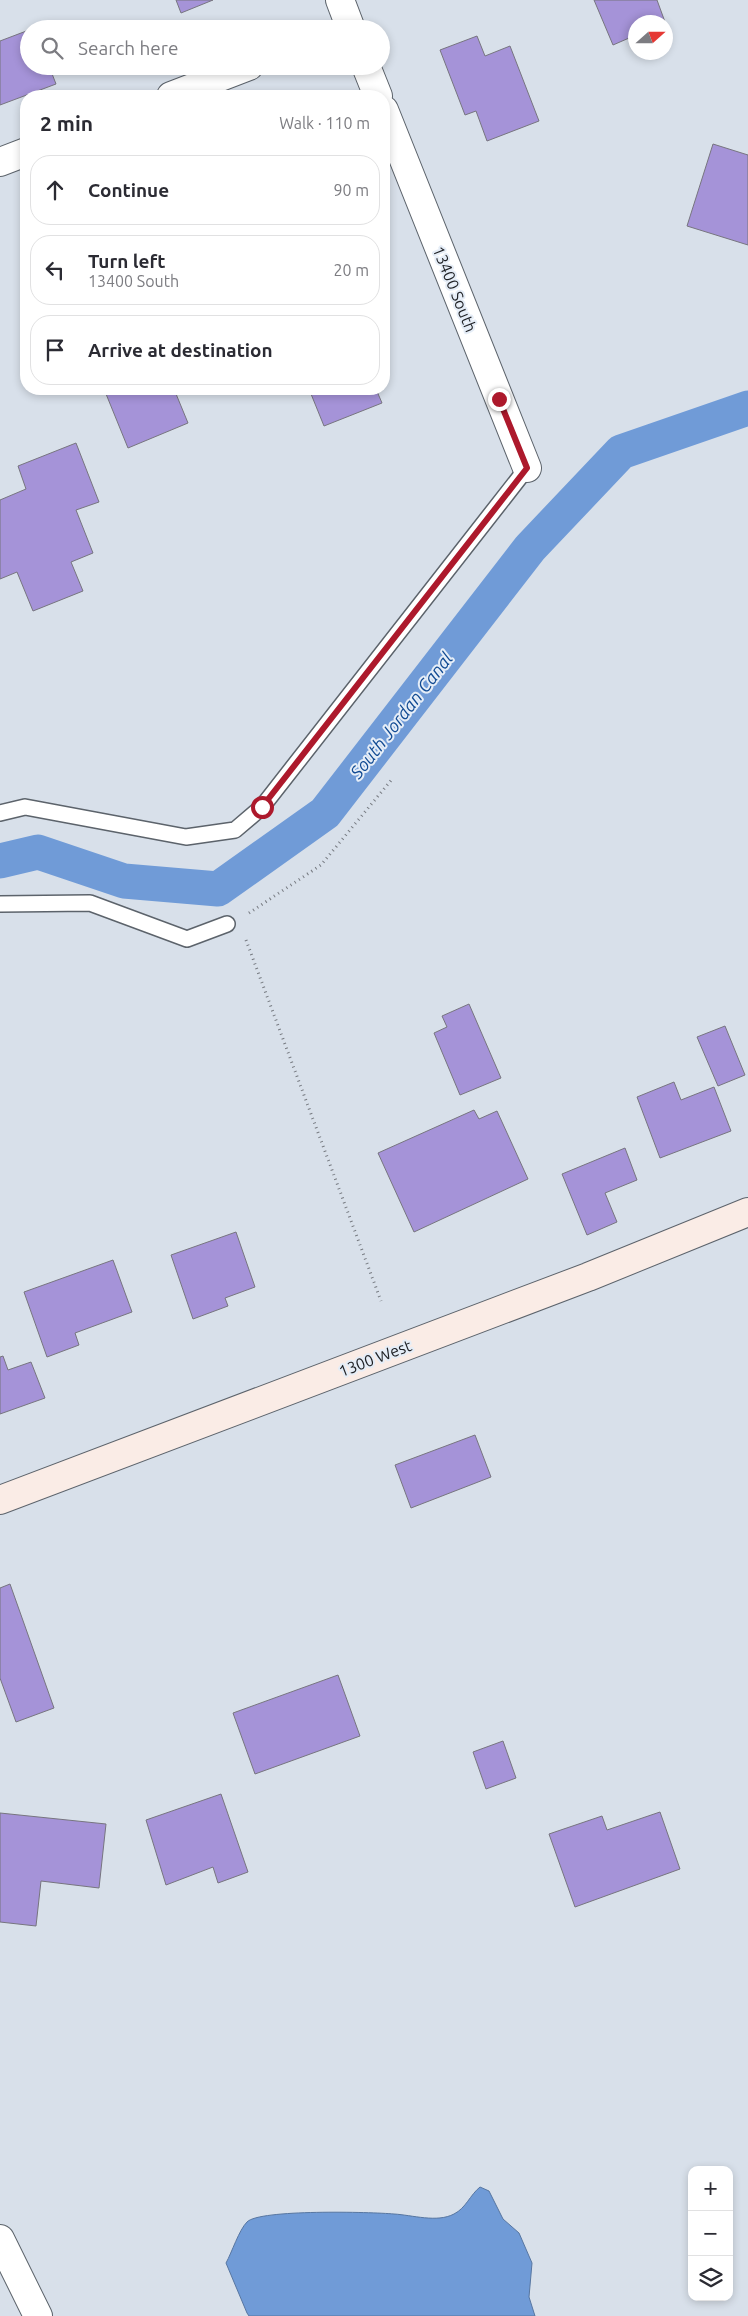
<!DOCTYPE html>
<html lang="en">
<head>
<meta charset="utf-8">
<style>
	:root { --surface:#fff; --page:#f7f7f7; --text:#2b2b33; --muted:#7c7c81; --line:#e1e1e2 }
	body { margin:0; font-family:Ubuntu,sans-serif; background:var(--page); color:var(--text) }
	.controls { position:absolute; right:15px; bottom:15px; display:grid; overflow:hidden; border-radius:10px; box-shadow:0 2px 8px #0003 }
	.controls button { width:45px; height:45px; display:grid; place-items:center; padding:0; border:0; border-bottom:1px solid var(--line); background:var(--surface); color:var(--text); font:25px sans-serif }
	.compass { position:absolute; left:628px; top:15px; width:45px; height:45px; border-radius:50%; background:var(--surface); box-shadow:0 2px 8px #0003; rotate:69deg }
	.stop { position:absolute; width:15px; height:15px; margin:-11px; border:4px solid #ad192c; border-radius:50%; background:#fff }
	.stop.end { background:#ad192c; border-color:#fff; box-shadow:0 1px 5px #0008 }
	.list { margin:0; padding:0; list-style:none }
	h2 { display:flex; justify-content:space-between; align-items:center; height:65px; margin:0; padding:0 20px; font-size:21px }
	h2 small { font-size:16px; font-weight:400; color:var(--muted) }
	.list li { display:grid; grid-template-columns:32px 1fr auto; gap:15px; align-items:center; box-sizing:border-box; height:70px; margin:0 10px 10px; padding:0 10px; border:1px solid var(--line); border-radius:20px }
	.list b { display:block; font-size:19px; white-space:nowrap }
	.list p { margin:0; font-size:16px; white-space:nowrap; color:var(--muted) }
	.list em { font-size:16px; font-style:normal; color:var(--muted) }
	.icon { flex:none; width:28px; height:28px; fill:none; stroke:currentColor; stroke-width:2; stroke-linecap:round; stroke-linejoin:round }
	.map { position:relative; flex:none; width:748px; height:2316px; overflow:hidden }
	.search { position:absolute; background:var(--surface); box-shadow:0 2px 8px #0003; left:20px; top:20px; width:370px; height:55px; display:flex; align-items:center; gap:12px; box-sizing:border-box; padding:0 18px; border-radius:28px; color:var(--muted); font-size:19px }
	.panel { position:absolute; background:var(--surface); box-shadow:0 2px 8px #0003; left:20px; top:90px; width:370px; height:305px; border-radius:20px }
	.map>svg:first-child { display:block }
	.water { fill:#709bd7; stroke:#5776a1 }
	.lines { fill:none; stroke-linecap:round; stroke-linejoin:round }
	.canal { stroke:#709bd7; stroke-width:35 }
	.building { fill:#a593d8; stroke:#77757f }
	.lane-casing { stroke:#5c636b; stroke-width:18 }
	.street-casing { stroke:#5c636b; stroke-width:30 }
	.secondary-casing { stroke:#5c636b; stroke-width:30 }
	.path { stroke:#777b82; stroke-width:3; stroke-dasharray:1 4; stroke-linecap:butt }
	.lane { stroke:#fff; stroke-width:15 }
	.street { stroke:#fff; stroke-width:28 }
	.secondary { stroke:#faece6; stroke-width:28 }
	.route { stroke:#ad192c; stroke-width:6 }
	.labels { text-anchor:middle; dominant-baseline:central; stroke-width:4; stroke-linejoin:round; paint-order:stroke }
	.street-label { font-size:16px; fill:#1c1e22; stroke:#e5edf7 }
	.water-label { font-size:18px; font-style:italic; fill:#124b93; stroke:#e5edf7 }
</style>
</head>
<body>
<div class="map">
<svg width="748" height="2316" viewBox="0 0 748 2316">
	<rect width="100%" height="100%" fill="#d8e0ea"/>
	<path class="water" d="M480 2187 489 2191 503 2219 519 2233 532 2263 529 2297 535 2316H249L247 2313 226 2263C232 2252 239 2230 247 2222 259 2209 372 2212 394 2214 412 2215 437 2223 454 2214 466 2208 470 2195 480 2187Z"/>
	<g class="lines">
		<polyline class="canal" points="0,861 38,852 124,881 218,889 325,813 530,548 621,452 748,408"/>
	</g>
	<g class="building">
		<polygon points="176,0 213,0 181,13"/>
		<polygon points="594,0 657,0 665,22 636,22 636,35 613,45"/>
		<polygon points="29,30 29,66 49,66 56,84 0,105 0,41"/>
		<polygon points="477,36 485,56 510,46 539,121 487,141 476,111 465,115 440,50"/>
		<polygon points="713,144 748,155 748,245 687,226"/>
		<polygon points="104,389 174,389 188,423 128,448"/>
		<polygon points="309,389 376,389 382,403 324,426"/>
		<polygon points="76,443 99,502 76,510 93,553 71,562 83,591 33,611 17,572 0,579 0,500 26,489 18,466"/>
		<polygon points="469,1004 501,1078 460,1095 434,1033 447,1027 442,1016"/>
		<polygon points="725,1026 745,1075 718,1086 697,1037"/>
		<polygon points="674,1082 681,1100 714,1087 731,1131 660,1158 637,1097"/>
		<polygon points="474,1110 479,1119 497,1111 528,1179 414,1232 378,1153"/>
		<polygon points="625,1148 637,1180 605,1193 617,1222 587,1235 562,1174"/>
		<polygon points="236,1232 255,1287 225,1298 228,1306 193,1319 171,1255"/>
		<polygon points="113,1260 132,1312 75,1333 79,1345 47,1357 24,1292"/>
		<polygon points="3,1356 8,1370 31,1362 45,1398 0,1414 0,1357"/>
		<polygon points="475,1435 491,1477 411,1508 395,1465"/>
		<polygon points="10,1584 54,1708 16,1722 0,1678 0,1588"/>
		<polygon points="338,1675 360,1736 255,1774 233,1713"/>
		<polygon points="503,1741 516,1778 486,1789 473,1752"/>
		<polygon points="221,1794 248,1872 218,1883 213,1867 166,1885 146,1820"/>
		<polygon points="660,1812 680,1869 575,1907 549,1834 602,1816 607,1830"/>
		<polygon points="0,1813 106,1824 99,1888 41,1881 36,1926 0,1922"/>
	</g>
	<g class="lines">
		<defs>
			<g id="lane">
				<polyline points="0,813 25,807 186,837 235,830 262,807 527,468"/>
				<polyline points="0,904 90,903 187,939 227,924"/>
			</g>
			<g id="street">
				<polyline points="340,0 351,29"/>
				<polyline points="366,66 378,96"/>
				<polyline points="171,96 249,66"/>
				<polyline points="384,110 527,468"/>
				<polyline points="0,162 26,152"/>
				<polyline points="0,2239 38,2316"/>
			</g>
			<polyline id="secondary" points="0,1500 588,1277 748,1212"/>
		</defs>
		<use href="#lane" class="lane-casing"/>
		<use href="#street" class="street-casing"/>
		<use href="#secondary" class="secondary-casing"/>
		<g class="path">
			<polyline points="249,913 321,865 393,778"/>
			<polyline points="246,940 381,1301"/>
		</g>
		<use href="#lane" class="lane"/>
		<use href="#street" class="street"/>
		<use href="#secondary" class="secondary"/>
	</g>
	<g class="lines">
		<polyline class="route" points="262,807 527,468 499,399"/>
	</g>
	<g class="labels">
		<g class="street-label">
			<text transform="translate(455 289) rotate(68)">13400 South</text>
			<text transform="translate(375 1358) rotate(-21)">1300 West</text>
		</g>
		<g class="water-label">
			<text transform="translate(401 715) rotate(-52)">South Jordan Canal</text>
		</g>
	</g>
</svg>
<div class="controls">
<button>+</button>
<button>−</button>
<button><svg class="icon" aria-label="layers" viewBox="0 0 24 24"><path d="M12 4l9 5-9 5-9-5zM3 14l9 5 9-5"/></svg></button>
</div>
<svg class="compass" viewBox="-18 -18 36 36"><path d="M0-13l5 13h-10z" fill="#e53935"/><path d="M0 13l5-13h-10z" fill="#7c7c81"/></svg>
<div class="stop" style="left:262px;top:807px"></div>
<div class="stop end" style="left:499px;top:399px"></div>
<div class="search"><svg class="icon" aria-label="search" viewBox="0 0 24 24"><circle cx="10" cy="10" r="6"/><path d="M15 15l6 6"/></svg>Search here</div>
<section class="panel">
<h2>2 min<small>Walk · 110 m</small></h2>
<ul class="list">
<li><svg class="icon" aria-label="ahead" viewBox="0 0 24 24"><path d="M12 20V5M6 11l6-6 6 6"/></svg><div><b>Continue</b></div><em>90 m</em></li>
<li><svg class="icon" aria-label="left" viewBox="0 0 24 24"><path d="M17 20v-9H6M10 6l-5 5 5 5"/></svg><div><b>Turn left</b><p>13400 South</p></div><em>20 m</em></li>
<li><svg class="icon" aria-label="arrive" viewBox="0 0 24 24"><path d="M6 21V4h12l-3 4 3 4H6"/></svg><div><b>Arrive at destination</b></div></li>
</ul>
</section>
</div>
</body>
</html>
